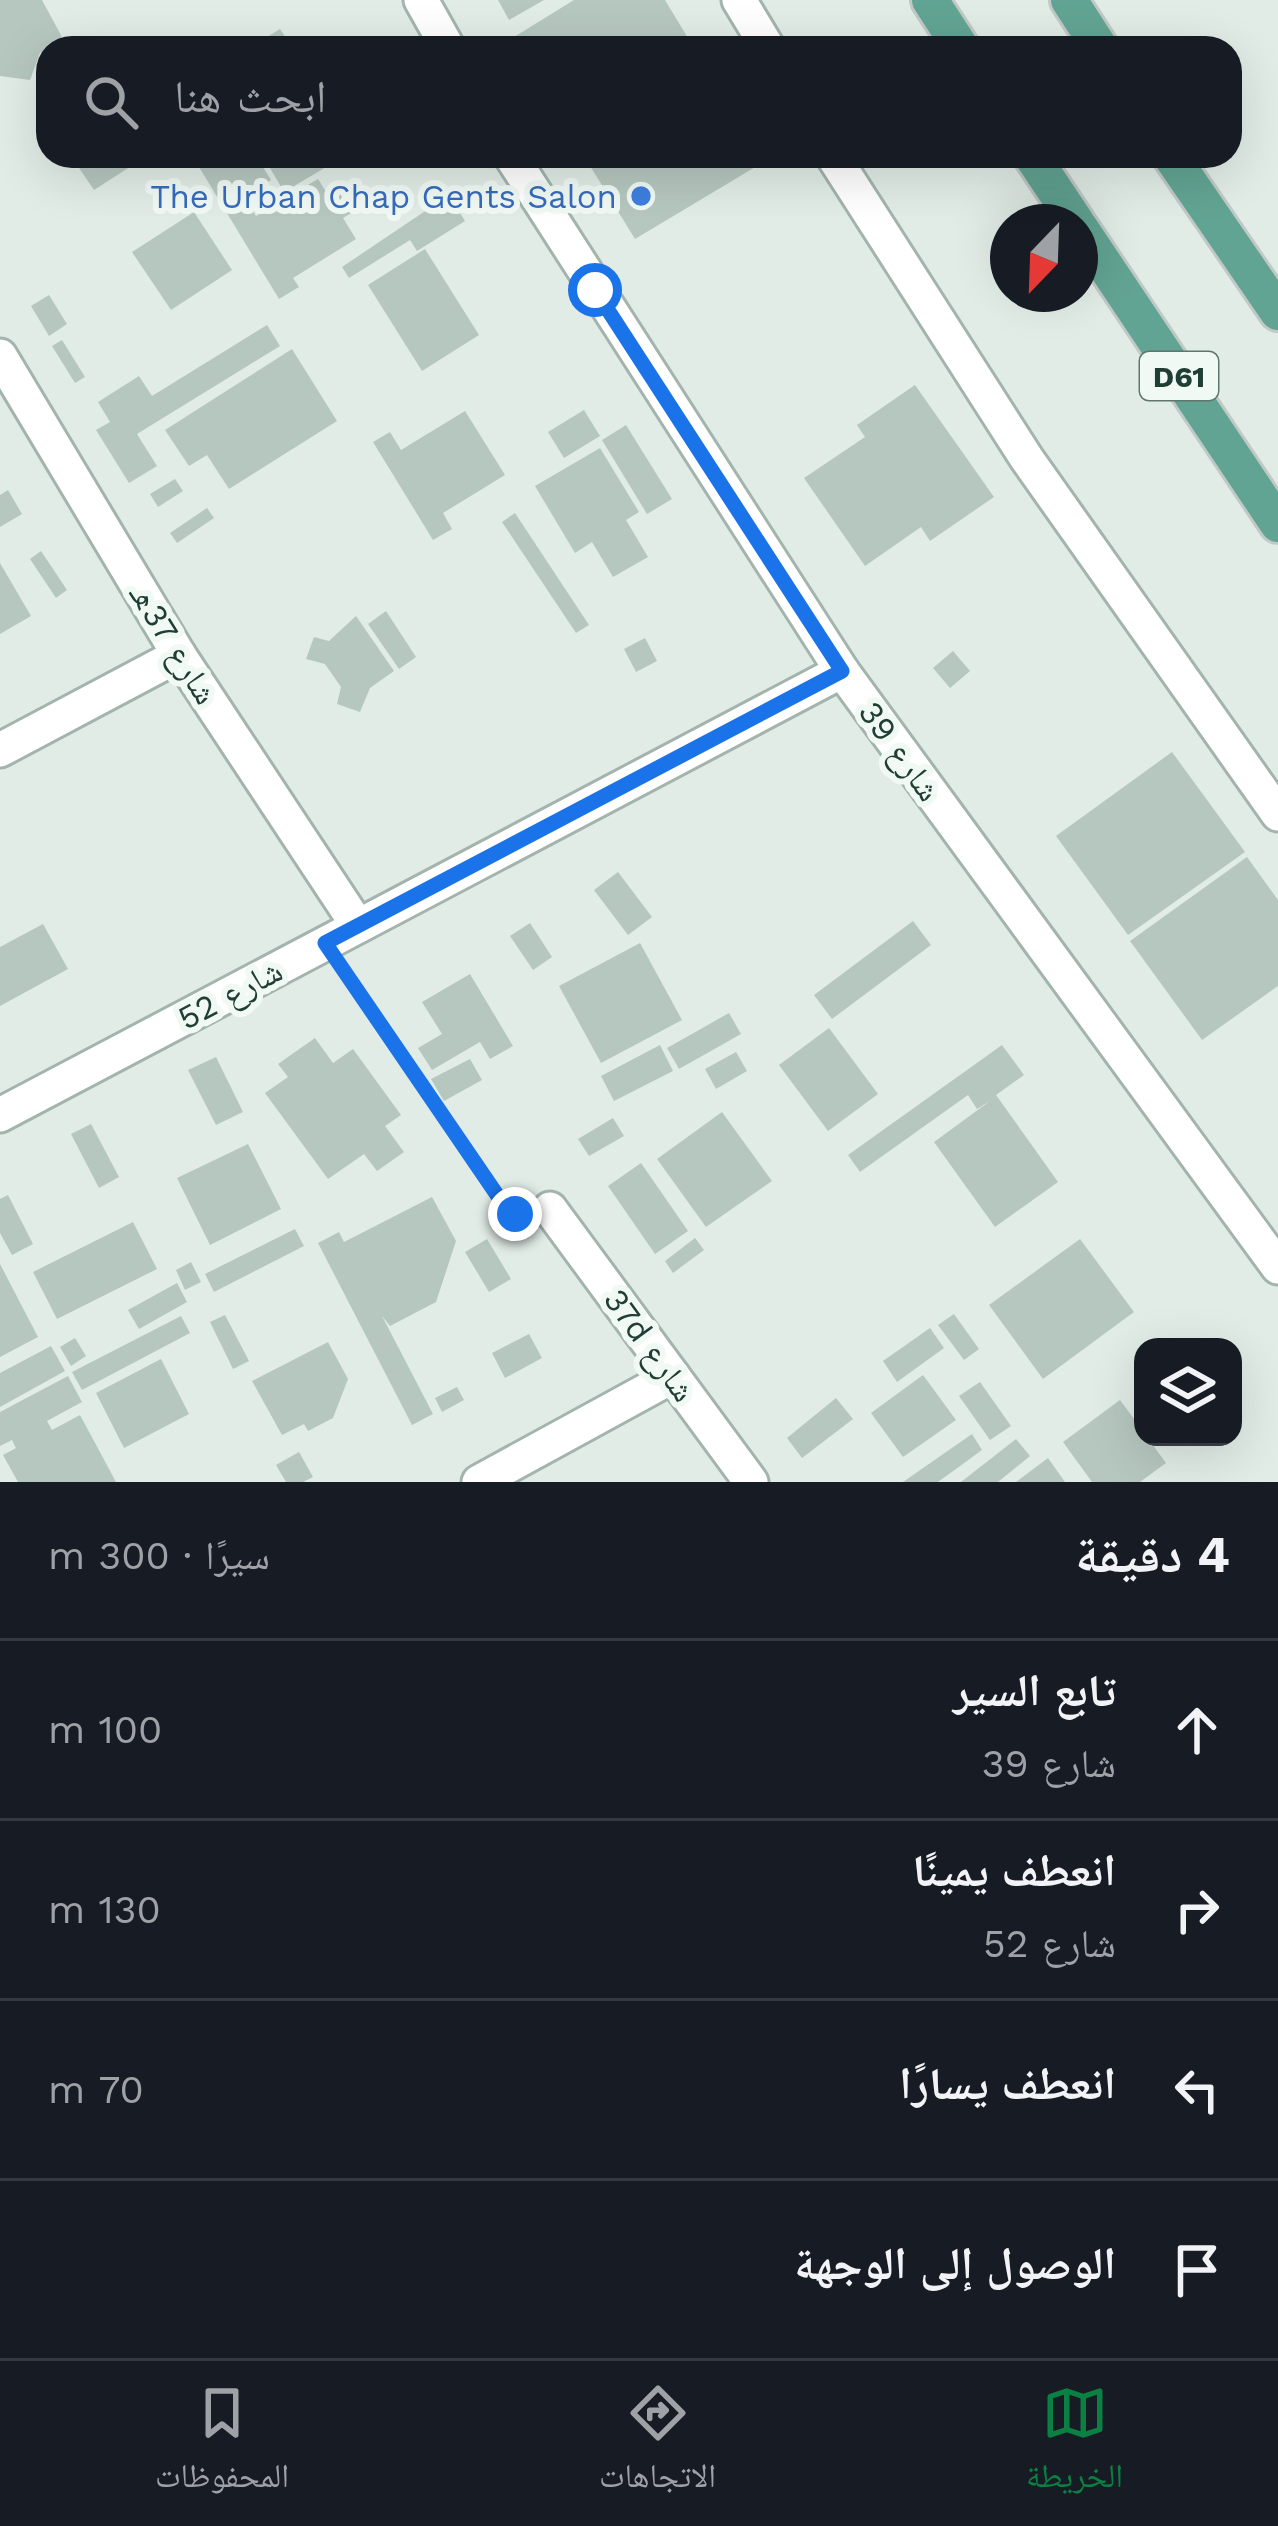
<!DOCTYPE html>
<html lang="ar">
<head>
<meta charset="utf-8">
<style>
	:root { --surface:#171b24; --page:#242831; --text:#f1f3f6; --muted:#9ea1a6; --line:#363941; --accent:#0b8043 }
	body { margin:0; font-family:"Work Sans","Noto Naskh Arabic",sans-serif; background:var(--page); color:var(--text); direction:rtl }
	.controls { position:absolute; right:36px; bottom:36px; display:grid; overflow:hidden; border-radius:24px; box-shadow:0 12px 48px #0002 }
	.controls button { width:108px; height:108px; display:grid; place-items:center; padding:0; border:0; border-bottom:3px solid var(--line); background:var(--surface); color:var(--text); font:60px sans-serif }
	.compass { position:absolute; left:990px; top:204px; width:108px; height:108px; border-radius:50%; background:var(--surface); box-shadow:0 12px 48px #0002; rotate:203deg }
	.stop { position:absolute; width:36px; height:36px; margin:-27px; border:9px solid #1a73e8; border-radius:50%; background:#fff }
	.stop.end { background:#1a73e8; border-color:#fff; box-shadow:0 3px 12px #0008 }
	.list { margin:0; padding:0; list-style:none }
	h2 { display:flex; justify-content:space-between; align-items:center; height:156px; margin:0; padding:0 48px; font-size:51px }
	h2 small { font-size:39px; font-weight:400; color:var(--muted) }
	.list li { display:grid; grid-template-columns:78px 1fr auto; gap:36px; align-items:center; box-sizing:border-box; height:180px; padding:0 48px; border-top:3px solid var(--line) }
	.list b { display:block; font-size:45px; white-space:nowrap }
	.list p { margin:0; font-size:39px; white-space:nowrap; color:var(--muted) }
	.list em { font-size:39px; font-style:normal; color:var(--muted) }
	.icon { flex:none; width:66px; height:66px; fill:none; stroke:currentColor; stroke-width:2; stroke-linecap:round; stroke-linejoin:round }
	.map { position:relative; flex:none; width:1278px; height:1482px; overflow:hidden; direction:ltr }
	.search { position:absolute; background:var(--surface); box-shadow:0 12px 48px #0002; left:36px; right:36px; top:36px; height:132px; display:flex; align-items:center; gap:30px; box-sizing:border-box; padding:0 42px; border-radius:36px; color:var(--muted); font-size:45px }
	.sheet { height:876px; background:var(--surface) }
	nav { display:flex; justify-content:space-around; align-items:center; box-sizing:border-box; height:168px; border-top:3px solid var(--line); background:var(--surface); font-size:33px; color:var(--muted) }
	nav a { display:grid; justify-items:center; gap:6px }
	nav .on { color:var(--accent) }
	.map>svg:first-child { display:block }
	.building { fill:#b6c7c0 }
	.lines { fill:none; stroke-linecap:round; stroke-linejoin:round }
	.minor-casing { stroke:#a3b4ae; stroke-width:39 }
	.primary-casing { stroke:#c1c9c7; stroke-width:42 }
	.path { stroke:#7fb2a1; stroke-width:6; stroke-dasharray:6 9; stroke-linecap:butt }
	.minor { stroke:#fff; stroke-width:33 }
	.primary { stroke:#62a493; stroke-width:36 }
	.route { stroke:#1a73e8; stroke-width:15 }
	.shop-dot { fill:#3f7fe0; stroke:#f1f9f5; stroke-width:4.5 }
	.labels { text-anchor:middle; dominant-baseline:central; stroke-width:12; stroke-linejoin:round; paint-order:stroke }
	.shield { fill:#f1f9f5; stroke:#5f766f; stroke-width:3 }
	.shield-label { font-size:30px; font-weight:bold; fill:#203e36 }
	.shop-label { font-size:33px; fill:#366cbe; stroke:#f1f9f5; text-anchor:end }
	.street-label { font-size:33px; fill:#203e36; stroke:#f1f9f5 }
</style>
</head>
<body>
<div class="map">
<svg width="1278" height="1482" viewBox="0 0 1278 1482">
	<rect width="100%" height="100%" fill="#e1ece7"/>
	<g class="building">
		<polygon points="0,0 42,0 62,37 40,53 30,80 0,76"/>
		<polygon points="498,0 544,0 509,20"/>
		<polygon points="574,0 665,0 694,48 521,48 514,37"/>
		<polygon points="280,29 290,44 299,38 305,48 249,48"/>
		<polygon points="71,156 147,156 94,190"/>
		<polygon points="218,156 243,156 248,163 257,157 271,180 244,196 256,216 318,179 328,195 342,187 356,210 343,218 356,239 293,278 299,287 279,299 199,167"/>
		<polygon points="263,156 329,156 333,163 284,192"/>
		<polygon points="584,156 757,156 762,163 635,239"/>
		<polygon points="449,195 465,221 417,251 410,240 349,278 342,267"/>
		<polygon points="194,212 232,270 171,310 132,252"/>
		<polygon points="425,249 479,335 422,371 368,285"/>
		<polygon points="49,295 67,324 49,336 31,306"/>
		<polygon points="267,325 280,346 137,434 157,466 129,483 96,430 110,422 98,402 139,376 152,396"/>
		<polygon points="62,340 85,377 75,383 52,346"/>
		<polygon points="292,349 337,421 229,489 207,455 189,466 165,430"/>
		<polygon points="915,385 994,497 930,541 921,527 865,566 804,478 865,437 857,425"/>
		<polygon points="584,410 600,436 564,458 548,432"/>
		<polygon points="465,411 505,475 443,513 452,529 433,540 373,442 390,432 401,450"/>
		<polygon points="626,425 672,499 647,514 602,440"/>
		<polygon points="600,448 639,512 626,520 648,557 613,577 592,542 575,553 535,486"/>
		<polygon points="175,479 183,491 158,507 150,494"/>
		<polygon points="8,490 22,514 0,527 0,495"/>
		<polygon points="207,508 214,518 177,543 170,533"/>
		<polygon points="515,513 589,625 576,633 502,522"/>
		<polygon points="41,551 67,590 56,598 30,559"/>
		<polygon points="0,563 31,616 0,634"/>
		<polygon points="386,611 416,657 399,669 368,624"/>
		<polygon points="356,616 394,671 370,688 360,712 337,704 341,687 325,664 306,659 314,637 329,641"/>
		<polygon points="645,638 657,661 636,672 624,649"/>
		<polygon points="953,651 970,671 950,688 933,668"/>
		<polygon points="1172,752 1245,852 1128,935 1056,836"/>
		<polygon points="1247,857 1278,900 1278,986 1202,1040 1130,941"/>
		<polygon points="618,872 652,917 628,935 594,890"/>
		<polygon points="913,921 931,945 832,1019 814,995"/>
		<polygon points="530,923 552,957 533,970 510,936"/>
		<polygon points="43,924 68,969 0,1006 0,947"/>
		<polygon points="640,943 682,1020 601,1063 559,986"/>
		<polygon points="470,974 513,1046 490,1059 480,1042 432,1070 418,1048 442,1034 422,1002"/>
		<polygon points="729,1013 741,1034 679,1069 667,1048"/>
		<polygon points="829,1028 878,1094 828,1131 779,1065"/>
		<polygon points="315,1038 333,1063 353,1049 401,1115 385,1126 404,1152 377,1171 364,1154 328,1179 265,1093 288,1077 278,1064"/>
		<polygon points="660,1045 673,1071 614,1101 601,1076"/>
		<polygon points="1002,1045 1024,1075 996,1095 1058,1182 995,1227 934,1142 990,1101 977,1109 968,1095 860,1172 848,1155"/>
		<polygon points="736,1052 747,1071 716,1089 705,1069"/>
		<polygon points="216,1057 243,1112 216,1125 188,1070"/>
		<polygon points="470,1059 482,1080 444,1101 431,1079"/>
		<polygon points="722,1112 772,1181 706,1227 657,1159"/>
		<polygon points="613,1118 624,1136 589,1156 578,1139"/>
		<polygon points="91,1124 119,1177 99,1188 71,1134"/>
		<polygon points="248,1144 281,1209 210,1245 177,1178"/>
		<polygon points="641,1163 688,1231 655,1254 608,1186"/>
		<polygon points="8,1195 33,1244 12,1255 0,1233 0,1199"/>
		<polygon points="432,1197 456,1241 436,1302 390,1326 382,1316 433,1414 412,1425 318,1243 339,1232 344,1242"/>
		<polygon points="133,1222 157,1269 57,1319 33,1272"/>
		<polygon points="295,1229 304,1246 214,1292 205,1274"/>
		<polygon points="695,1238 704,1250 673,1273 665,1261"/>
		<polygon points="487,1239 511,1279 489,1292 465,1252"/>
		<polygon points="1080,1239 1134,1312 1043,1379 989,1305"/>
		<polygon points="191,1262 201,1282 185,1290 176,1270"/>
		<polygon points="0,1264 38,1337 0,1357"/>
		<polygon points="177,1283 187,1302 139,1329 128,1310"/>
		<polygon points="954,1314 979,1349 964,1360 938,1325"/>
		<polygon points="225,1315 249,1361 233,1369 210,1322"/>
		<polygon points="181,1316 190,1333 82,1390 72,1372"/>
		<polygon points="930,1328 944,1348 897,1382 883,1361"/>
		<polygon points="529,1334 542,1358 505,1378 492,1353"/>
		<polygon points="75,1338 86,1356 71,1366 60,1347"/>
		<polygon points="328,1342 348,1379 333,1418 308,1431 304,1424 282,1435 252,1381"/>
		<polygon points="51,1346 65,1371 0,1407 0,1373"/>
		<polygon points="161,1359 189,1414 124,1448 96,1393"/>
		<polygon points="923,1375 956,1420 903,1457 871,1413"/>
		<polygon points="68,1376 82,1402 47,1421 52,1430 80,1415 116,1482 18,1482 3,1455 16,1448 12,1440 0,1446 0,1412"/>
		<polygon points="980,1382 1011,1426 990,1440 959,1396"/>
		<polygon points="457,1387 464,1400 442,1412 435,1398"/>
		<polygon points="836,1398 853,1419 802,1458 787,1438"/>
		<polygon points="1120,1400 1143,1431 1143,1437 1147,1437 1166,1463 1140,1482 1092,1482 1063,1442"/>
		<polygon points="972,1434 982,1450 938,1482 903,1482"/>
		<polygon points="1016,1439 1030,1456 998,1482 961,1482"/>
		<polygon points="299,1452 313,1477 303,1482 286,1482 276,1465"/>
		<polygon points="1048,1458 1065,1482 1016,1482"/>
	</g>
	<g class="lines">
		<defs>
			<g id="minor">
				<polyline points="421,0 448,48"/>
				<polyline points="739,0 768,48"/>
				<polyline points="511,156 842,671 1278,1267"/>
				<polyline points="833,156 1027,459 1278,814"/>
				<polyline points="0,356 179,655 358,926"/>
				<polyline points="0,750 179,655"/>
				<polyline points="0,1115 842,671"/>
				<polyline points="550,1209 751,1482"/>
				<polyline points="479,1482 673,1376"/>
			</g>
			<g id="primary">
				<polyline points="930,0 961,48"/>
				<polyline points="1069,0 1100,48"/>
				<polyline points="1032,156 1076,222"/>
				<polyline points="1171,156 1278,312"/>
				<polyline points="1080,228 1278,524"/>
			</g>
		</defs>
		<use href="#minor" class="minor-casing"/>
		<use href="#primary" class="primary-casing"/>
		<polyline class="path" points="341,967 506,1208 523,1217"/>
		<use href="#minor" class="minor"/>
		<use href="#primary" class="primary"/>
	</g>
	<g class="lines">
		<polyline class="route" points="515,1214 506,1208 325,943 842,671 595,290"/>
	</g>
	<circle class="shop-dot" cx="641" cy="196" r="12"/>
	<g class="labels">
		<rect class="shield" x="1140" y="352" width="78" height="48" rx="9"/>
		<g class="shield-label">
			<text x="1179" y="376">D61</text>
		</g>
		<g class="shop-label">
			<text x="617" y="196">The Urban Chap Gents Salon</text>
		</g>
		<g class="street-label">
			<text transform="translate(174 644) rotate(58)">شارع 37هـ</text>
			<text transform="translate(900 751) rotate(54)">شارع 39</text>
			<text transform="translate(230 994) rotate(-28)">شارع 52</text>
			<text transform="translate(650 1345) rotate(54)">37d شارع</text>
		</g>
	</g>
</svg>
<div class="controls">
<button><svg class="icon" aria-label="layers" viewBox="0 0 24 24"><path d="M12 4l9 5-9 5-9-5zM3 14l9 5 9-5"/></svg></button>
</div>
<svg class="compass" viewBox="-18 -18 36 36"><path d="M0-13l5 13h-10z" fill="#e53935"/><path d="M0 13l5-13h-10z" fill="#9ea1a6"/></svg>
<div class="stop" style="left:595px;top:290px"></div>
<div class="stop end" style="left:515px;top:1214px"></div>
<div class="search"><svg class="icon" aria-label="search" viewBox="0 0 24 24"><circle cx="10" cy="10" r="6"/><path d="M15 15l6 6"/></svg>ابحث هنا</div>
</div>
<section class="sheet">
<h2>4 دقيقة<small>سيرًا · 300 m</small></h2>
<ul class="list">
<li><svg class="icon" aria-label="ahead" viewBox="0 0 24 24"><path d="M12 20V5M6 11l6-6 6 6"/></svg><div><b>تابع السير</b><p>شارع 39</p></div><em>100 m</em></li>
<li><svg class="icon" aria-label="right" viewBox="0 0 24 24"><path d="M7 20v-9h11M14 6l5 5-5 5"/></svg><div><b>انعطف يمينًا</b><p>شارع 52</p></div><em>130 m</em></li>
<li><svg class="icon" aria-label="left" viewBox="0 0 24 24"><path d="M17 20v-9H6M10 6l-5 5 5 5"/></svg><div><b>انعطف يسارًا</b></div><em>70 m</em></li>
<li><svg class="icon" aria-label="arrive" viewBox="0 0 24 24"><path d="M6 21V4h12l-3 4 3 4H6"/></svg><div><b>الوصول إلى الوجهة</b></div></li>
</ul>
</section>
<nav>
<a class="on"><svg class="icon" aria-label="map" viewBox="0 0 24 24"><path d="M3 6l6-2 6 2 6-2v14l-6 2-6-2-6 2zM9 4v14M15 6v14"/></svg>الخريطة</a>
<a><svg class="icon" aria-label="directions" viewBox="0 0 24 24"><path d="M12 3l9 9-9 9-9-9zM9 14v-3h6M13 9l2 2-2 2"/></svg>الاتجاهات</a>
<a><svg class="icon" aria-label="saved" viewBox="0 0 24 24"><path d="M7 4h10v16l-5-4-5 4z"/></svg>المحفوظات</a>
</nav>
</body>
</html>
